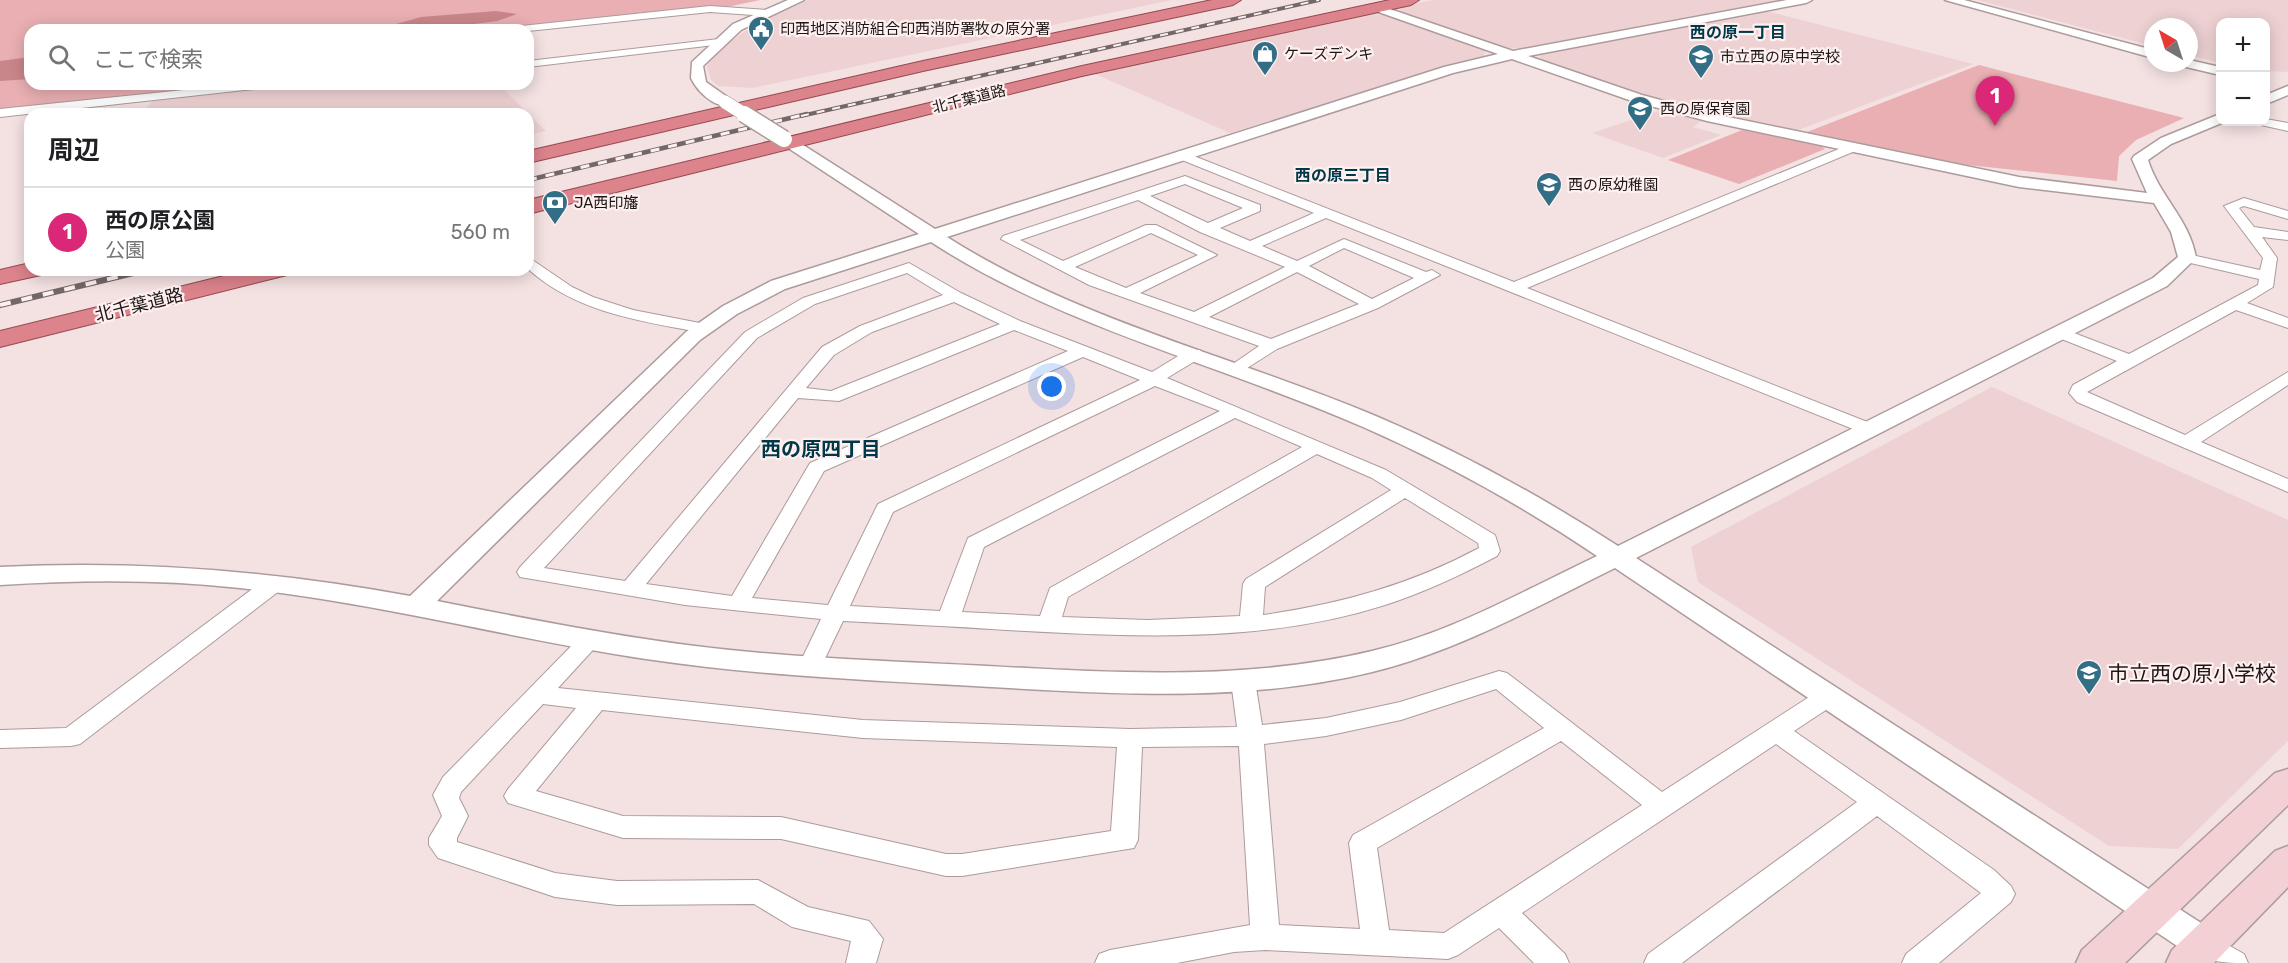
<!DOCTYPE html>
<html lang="ja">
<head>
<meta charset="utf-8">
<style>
	:root { --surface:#fff; --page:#f6f6f6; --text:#202124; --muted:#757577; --line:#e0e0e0; --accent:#db2777 }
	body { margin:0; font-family:Rubik,"Noto Sans JP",sans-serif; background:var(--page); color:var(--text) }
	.controls { position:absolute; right:18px; top:18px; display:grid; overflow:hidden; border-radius:12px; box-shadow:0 3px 15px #0003 }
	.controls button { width:54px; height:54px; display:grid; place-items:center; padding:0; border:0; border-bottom:2px solid var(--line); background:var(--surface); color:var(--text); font:30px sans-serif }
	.compass { position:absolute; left:2144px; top:18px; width:54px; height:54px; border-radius:50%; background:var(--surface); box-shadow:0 3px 15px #0003; rotate:321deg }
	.you { position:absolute; left:1052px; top:387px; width:21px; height:21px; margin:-15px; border:4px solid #fff; border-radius:50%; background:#1a73e8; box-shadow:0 0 0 9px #1a73e833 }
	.badge { display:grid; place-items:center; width:39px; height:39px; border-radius:50%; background:var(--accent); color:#fff; font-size:20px; font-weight:700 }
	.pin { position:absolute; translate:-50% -50px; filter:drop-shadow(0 2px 3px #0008) }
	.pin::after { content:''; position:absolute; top:32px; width:21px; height:18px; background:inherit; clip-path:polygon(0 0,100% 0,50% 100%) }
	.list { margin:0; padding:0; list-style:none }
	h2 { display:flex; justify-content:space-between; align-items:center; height:78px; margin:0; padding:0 24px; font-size:26px }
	h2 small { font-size:20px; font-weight:400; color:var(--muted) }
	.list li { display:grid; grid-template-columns:39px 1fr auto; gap:18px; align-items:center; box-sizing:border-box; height:90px; padding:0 24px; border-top:2px solid var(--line) }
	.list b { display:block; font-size:22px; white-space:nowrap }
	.list p { margin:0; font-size:20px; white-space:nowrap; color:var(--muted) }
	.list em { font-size:20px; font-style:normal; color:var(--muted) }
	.icon { flex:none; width:33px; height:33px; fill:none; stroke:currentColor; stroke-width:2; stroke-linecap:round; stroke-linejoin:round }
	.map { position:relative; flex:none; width:2288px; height:963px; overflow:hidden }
	.search { position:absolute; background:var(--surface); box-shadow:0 3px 15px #0003; left:24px; top:24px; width:510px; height:66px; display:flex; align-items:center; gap:15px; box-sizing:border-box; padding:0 21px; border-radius:18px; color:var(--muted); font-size:22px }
	.panel { position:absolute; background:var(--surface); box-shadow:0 3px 15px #0003; left:24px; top:108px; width:510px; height:168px; border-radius:18px }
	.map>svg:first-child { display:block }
	.built { fill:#eed2d3 }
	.green { fill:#e9afb2 }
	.water { fill:#c9868a }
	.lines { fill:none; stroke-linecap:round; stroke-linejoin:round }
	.minor-casing { stroke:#ad9b9c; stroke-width:2 }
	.tertiary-casing { stroke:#ad9b9c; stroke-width:3 }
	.secondary-casing { stroke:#ad9b9c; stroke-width:3 }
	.trunk-casing { stroke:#944950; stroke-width:2 }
	.minor { fill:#fff; fill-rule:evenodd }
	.tertiary { fill:#fff; fill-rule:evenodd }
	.secondary { fill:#f2d0d4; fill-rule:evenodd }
	.trunk { fill:#dc838c; fill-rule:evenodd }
	.rail-far2-casing { stroke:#736768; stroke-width:4 }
	.rail-far1-casing { stroke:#736768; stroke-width:4.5 }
	.rail-casing { stroke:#736768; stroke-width:6 }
	.rail-far2 { stroke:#fff0f0; stroke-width:2; stroke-dasharray:8; stroke-linecap:butt }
	.rail-far1 { stroke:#fff0f0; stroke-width:3; stroke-dasharray:9; stroke-linecap:butt }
	.rail { stroke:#fff0f0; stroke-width:4; stroke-dasharray:11; stroke-linecap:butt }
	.tertiary-bridge-far1-casing { stroke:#ad9b9c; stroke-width:14; stroke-linecap:butt }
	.tertiary-bridge-casing { stroke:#ad9b9c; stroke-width:19; stroke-linecap:butt }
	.tertiary-bridge-far1 { stroke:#fff; stroke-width:13 }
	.tertiary-bridge { stroke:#fff; stroke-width:16 }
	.labels { text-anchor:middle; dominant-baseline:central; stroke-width:4.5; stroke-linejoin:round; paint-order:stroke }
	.far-poi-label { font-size:15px; fill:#1d1616; stroke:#fff0f0; text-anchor:start }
	.far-street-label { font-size:15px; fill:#1d1616; stroke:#fff0f0 }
	.far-neighbourhood-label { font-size:16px; font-weight:bold; fill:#013849; stroke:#fff0f0 }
	.street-label { font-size:18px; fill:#1d1616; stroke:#fff0f0 }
	.neighbourhood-label { font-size:20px; font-weight:bold; fill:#013849; stroke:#fff0f0 }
	.near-poi-label { font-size:21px; fill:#1d1616; stroke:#fff0f0; text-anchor:start }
</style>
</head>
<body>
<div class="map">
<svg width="2288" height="963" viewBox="0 0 2288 963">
	<rect width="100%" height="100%" fill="#f4e1e2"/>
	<g class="built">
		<polygon points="808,0 1172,0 752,88 718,86 711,80 707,66 717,51 765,17"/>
		<polygon points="1433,0 1787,0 1525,49 1499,47 1400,12 1402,6"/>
		<polygon points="1977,0 2288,0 2288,72 2266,71 2266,22 2220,22 2220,63 2189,55 2189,27 2153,27 2153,46"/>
		<polygon points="1766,11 1973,64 1793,132 1643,96 1540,61 1540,54"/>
		<polygon points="1363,14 1384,15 1414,25 1485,50 1484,57 1421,73 1230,133 1095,74"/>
		<polygon points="283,84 498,84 546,131 528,135 528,114 142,114 152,101"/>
		<polygon points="1661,110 1701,121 1693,127 1721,135 1663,158 1592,133"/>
		<polygon points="1992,387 2288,520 2288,741 2178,849 2109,846 1698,582 1691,547"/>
	</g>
	<g class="green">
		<polygon points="0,0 760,0 727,7 501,30 30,30 30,84 261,84 0,111"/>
		<polygon points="1979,65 2184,118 2136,140 2119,156 2117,181 1968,165 1802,134"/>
		<polygon points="1742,130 1819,144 1825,149 1739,184 1668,160"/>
	</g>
	<g class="water">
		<polygon points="496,11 517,14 497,21 428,30 375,30 421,17"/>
		<polygon points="30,57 30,79 0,81 0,61"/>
	</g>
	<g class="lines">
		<defs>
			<g id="minor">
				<polygon points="710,6 767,10 772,13 767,16 710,12 528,31 507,30 512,27"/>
				<polygon points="719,39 724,42 723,44 528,67 528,61"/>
				<polygon points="242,84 279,84 273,87 0,117 0,109"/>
				<polygon points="2266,119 2288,123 2288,131 2261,125 2259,122 2266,122"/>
				<path d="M1851 144 1857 148 1855 151 1527 288 1875 425 1877 429 1875 433 1868 435 1326 218 1262 246 1297 261 1344 239 1426 272 1432 270 1440 275 1378 308 1277 349 1236 375 1230 374 1227 370 1230 366 1259 346 1089 285 1001 239 1003 236 1185 176 1260 205V211L1220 228 1250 241 1314 213 1177 158V152L1181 151 1514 282ZM1185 184 1243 208 1208 223 1150 196ZM1138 200 1200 232 1285 267 1194 312 1140 293 1217 255 1156 225H1146L1063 261 1020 240ZM1151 233 1198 255 1126 288 1075 267ZM1344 248 1414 278 1372 299 1309 266ZM1297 272 1359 304 1271 339 1209 317Z"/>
				<polygon points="2244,198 2288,211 2288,219 2244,206 2239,208 2254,227 2288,232 2288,240 2262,237 2277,258 2273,287 2247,303 2288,318 2288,328 2236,310 2087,392 2185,435 2288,372 2288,385 2201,442 2288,479 2288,492 2077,402 2069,393 2073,385 2117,361 2054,336 2052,333 2054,330 2066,330 2129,354 2258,285 2259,279 2182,261 2180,258 2187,254 2260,270 2263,258 2224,206"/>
				<path d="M528 257 572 287 593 297 633 310 710 325 712 328 704 333C641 321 577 313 528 269Z"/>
				<path d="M909 263 961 293 1020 321 1152 372 1188 350H1200L1202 354 1200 358 1167 378 1386 470 1495 535 1500 551 1497 556C1461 575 1425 592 1385 605 1263 644 1132 637 1006 630 952 626 898 624 843 621L818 673 810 675 802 673 798 667 821 619 685 605 520 577 517 572 520 567 745 332 803 298ZM907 273 943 295 860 326 822 347 625 581 544 568 757 338 815 304ZM954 302 1000 324 831 391 806 388 834 355 872 332ZM1014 330 1068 351 810 463 732 596 646 584 798 398 839 401ZM1083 357 1140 380 878 504 828 605 752 598 824 471ZM1155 386 1220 411 968 538 940 611 850 606 893 512ZM1235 418 1302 447 1050 588 1040 616 962 612 984 547ZM1317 454 1372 478 1391 490 1246 579 1243 584 1240 616 1148 620 1062 617 1068 597ZM1405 498 1478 543 1479 548C1410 585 1340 604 1263 615L1265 587Z"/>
				<polygon points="275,576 283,578 286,583 283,588 80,744 71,746 0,748 0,730 66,728 267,578"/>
				<path d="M591 632 599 634 602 640 558 688 863 720 1130 729 1237 727 1231 681 1235 675 1243 673 1251 675 1255 681 1262 725 1326 718 1400 702 1499 671 1507 673 1662 792 1820 690 1829 687 1838 690 1841 696 1838 702 1794 731 1994 870 2011 886 2015 894 2011 902 1939 963H1902L1906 954 1981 893 1877 816 1682 963H1644L1648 954 1857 802 1776 744 1522 913 1565 954 1569 963H1534L1499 928 1458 955 1448 959 1265 950 1234 952 1177 963H1095L1099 954 1110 950 1250 925 1239 746 1142 747 1138 840 1134 848 962 876H946L781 839 623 838 508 803 504 796 508 789 576 708 543 704 461 792 459 798 468 816 457 838V842L555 873 617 881 758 880 808 907 869 921 883 939 876 963H846L851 941 792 927 754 904 617 905 555 897 438 858 429 845V838L442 816 433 795 443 777 583 634ZM1496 689 1544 728 1353 835 1349 843 1360 929 1279 925 1264 744 1326 736 1401 720ZM602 710 863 738 1117 747 1111 831 962 854H946L781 817 623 816 536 791ZM1561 741 1642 805 1444 933 1389 930 1377 848Z"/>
				<path d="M2205 932 2244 954 2248 963C2226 963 2201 963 2190 945L2195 936Z"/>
			</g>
			<g id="tertiary">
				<path d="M788 0H804L741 30 703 66 706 82 730 99V105C715 109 697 91 691 78L692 62 733 24Z"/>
				<path d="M1787 0H1812L1806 3 1528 56 1642 95 1709 113 2019 177 2147 193 2132 159 2134 156 2161 138 2220 114V122H2224L2171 144 2148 160C2159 196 2190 220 2196 258L2167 286 1636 558 2218 934 2223 945 2218 956 2205 961 2192 956 1615 568C1536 607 1457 651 1372 672 1253 701 1130 695 1009 688 888 681 767 677 646 659 509 638 377 603 240 588 160 579 80 580 0 585V567C139 560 273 571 410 596L686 332 723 306 771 281 919 234 779 142 776 139 779 136H789L935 229 1444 67 1498 54 1370 9V5H1378L1513 51ZM1512 59 1632 101 1707 121 2019 187 2154 203 2171 232 2178 257 2153 278 1618 546C1542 497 1462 453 1378 417 1236 357 1077 320 947 237L1453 73ZM931 242C1063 328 1220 364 1363 427 1445 463 1523 506 1597 556 1525 590 1451 633 1372 651 1246 681 1115 673 987 666 889 661 792 658 695 646 609 635 523 618 437 601L700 340 737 314 785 289Z"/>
				<polygon points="1945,0 1964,0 2153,50 2153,58"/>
				<polygon points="2189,60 2220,67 2220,75 2182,66 2180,63 2189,63"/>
				<polygon points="2288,86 2288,95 2266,104 2266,95"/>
			</g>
			<g id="secondary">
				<polygon points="2288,769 2288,805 2125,963 2076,963 2082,950 2275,773"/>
				<polygon points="2288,846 2288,887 2214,963 2166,963 2172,950 2275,851"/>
			</g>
			<g id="trunk">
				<polygon points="1212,0 1241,0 1233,5 923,71 528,163 528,151 923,61"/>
				<polygon points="1390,0 1419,0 1411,5 1082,76 528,214 528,200 1082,66"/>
				<polygon points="30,263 30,270 44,270 41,275 0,284 0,270"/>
				<polygon points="248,270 290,270 287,275 0,347 0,331"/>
			</g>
		</defs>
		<use href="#minor" class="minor-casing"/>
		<use href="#tertiary" class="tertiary-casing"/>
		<use href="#secondary" class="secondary-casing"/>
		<use href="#trunk" class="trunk-casing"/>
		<use href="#minor" class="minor"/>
		<use href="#tertiary" class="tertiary"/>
		<use href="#secondary" class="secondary"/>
		<use href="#trunk" class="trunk"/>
		<defs>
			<polyline id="rail-far2" points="801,116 1319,0"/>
			<polyline id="rail-far1" points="528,180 807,114"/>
			<polyline id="rail" points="0,305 146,270"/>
		</defs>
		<use href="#rail-far2" class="rail-far2-casing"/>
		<use href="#rail-far1" class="rail-far1-casing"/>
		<use href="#rail" class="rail-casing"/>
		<use href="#rail-far2" class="rail-far2"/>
		<use href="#rail-far1" class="rail-far1"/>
		<use href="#rail" class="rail"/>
		<defs>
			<polyline id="tertiary-bridge-far1" points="725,102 747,116"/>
			<polyline id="tertiary-bridge" points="744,114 784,139"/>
		</defs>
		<use href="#tertiary-bridge-far1" class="tertiary-bridge-far1-casing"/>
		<use href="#tertiary-bridge" class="tertiary-bridge-casing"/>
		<use href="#tertiary-bridge-far1" class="tertiary-bridge-far1"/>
		<use href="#tertiary-bridge" class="tertiary-bridge"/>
	</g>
	<defs>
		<symbol id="civic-pin" viewBox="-11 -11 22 30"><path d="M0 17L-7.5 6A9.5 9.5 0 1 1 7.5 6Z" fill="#326e85" stroke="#fff0f0"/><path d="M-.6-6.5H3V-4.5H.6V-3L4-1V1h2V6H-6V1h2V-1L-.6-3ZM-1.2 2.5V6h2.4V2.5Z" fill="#fff"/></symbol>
		<symbol id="shop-pin" viewBox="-11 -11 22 30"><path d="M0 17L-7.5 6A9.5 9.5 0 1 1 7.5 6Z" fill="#326e85" stroke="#fff0f0"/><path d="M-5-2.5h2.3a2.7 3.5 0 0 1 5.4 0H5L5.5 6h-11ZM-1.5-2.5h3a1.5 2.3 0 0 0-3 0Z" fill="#fff"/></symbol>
		<symbol id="school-pin" viewBox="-11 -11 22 30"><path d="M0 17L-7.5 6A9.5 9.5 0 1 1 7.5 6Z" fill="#326e85" stroke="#fff0f0"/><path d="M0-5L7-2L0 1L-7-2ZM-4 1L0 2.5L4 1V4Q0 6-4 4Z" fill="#fff"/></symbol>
		<symbol id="bank-pin" viewBox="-11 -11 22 30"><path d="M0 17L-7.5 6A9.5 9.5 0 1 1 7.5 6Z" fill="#326e85" stroke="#fff0f0"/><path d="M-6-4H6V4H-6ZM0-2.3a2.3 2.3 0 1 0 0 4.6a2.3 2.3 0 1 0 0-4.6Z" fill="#fff"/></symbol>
	</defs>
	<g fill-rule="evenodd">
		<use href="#civic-pin" x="746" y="14" width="30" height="40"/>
		<use href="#shop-pin" x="1250" y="39" width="30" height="40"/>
		<use href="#school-pin" x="1686" y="42" width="30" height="40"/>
		<use href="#school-pin" x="1625" y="94" width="30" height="40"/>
		<use href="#school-pin" x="1534" y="170" width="30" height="40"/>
		<use href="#bank-pin" x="540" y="188" width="30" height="40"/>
		<use href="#school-pin" x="2074" y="658" width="30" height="40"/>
	</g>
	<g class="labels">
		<g class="far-poi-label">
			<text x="780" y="29">印西地区消防組合印西消防署牧の原分署</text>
			<text x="1284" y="54">ケーズデンキ</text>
			<text x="1720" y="57">市立西の原中学校</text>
			<text x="1660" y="109">西の原保育園</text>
			<text x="1568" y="185">西の原幼稚園</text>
			<text x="574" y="203">JA西印旛</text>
		</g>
		<g class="far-street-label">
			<text transform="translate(969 99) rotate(-14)">北千葉道路</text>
		</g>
		<g class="far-neighbourhood-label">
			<text x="1738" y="32">西の原一丁目</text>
			<text x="1343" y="175">西の原三丁目</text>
		</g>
		<g class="street-label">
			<text transform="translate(139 305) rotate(-14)">北千葉道路</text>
		</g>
		<g class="neighbourhood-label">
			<text x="821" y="449">西の原四丁目</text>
		</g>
		<g class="near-poi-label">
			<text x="2108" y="673">市立西の原小学校</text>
		</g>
	</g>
</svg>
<div class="controls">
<button>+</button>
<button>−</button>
</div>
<svg class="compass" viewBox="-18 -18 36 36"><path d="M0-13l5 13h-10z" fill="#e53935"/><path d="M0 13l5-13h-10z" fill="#757577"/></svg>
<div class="you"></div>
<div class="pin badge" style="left:1995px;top:126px">1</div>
<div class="search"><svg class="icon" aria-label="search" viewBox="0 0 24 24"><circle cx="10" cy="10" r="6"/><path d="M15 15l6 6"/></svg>ここで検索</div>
<section class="panel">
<h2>周辺<small></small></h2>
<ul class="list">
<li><span class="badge">1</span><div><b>西の原公園</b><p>公園</p></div><em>560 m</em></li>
</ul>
</section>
</div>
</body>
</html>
